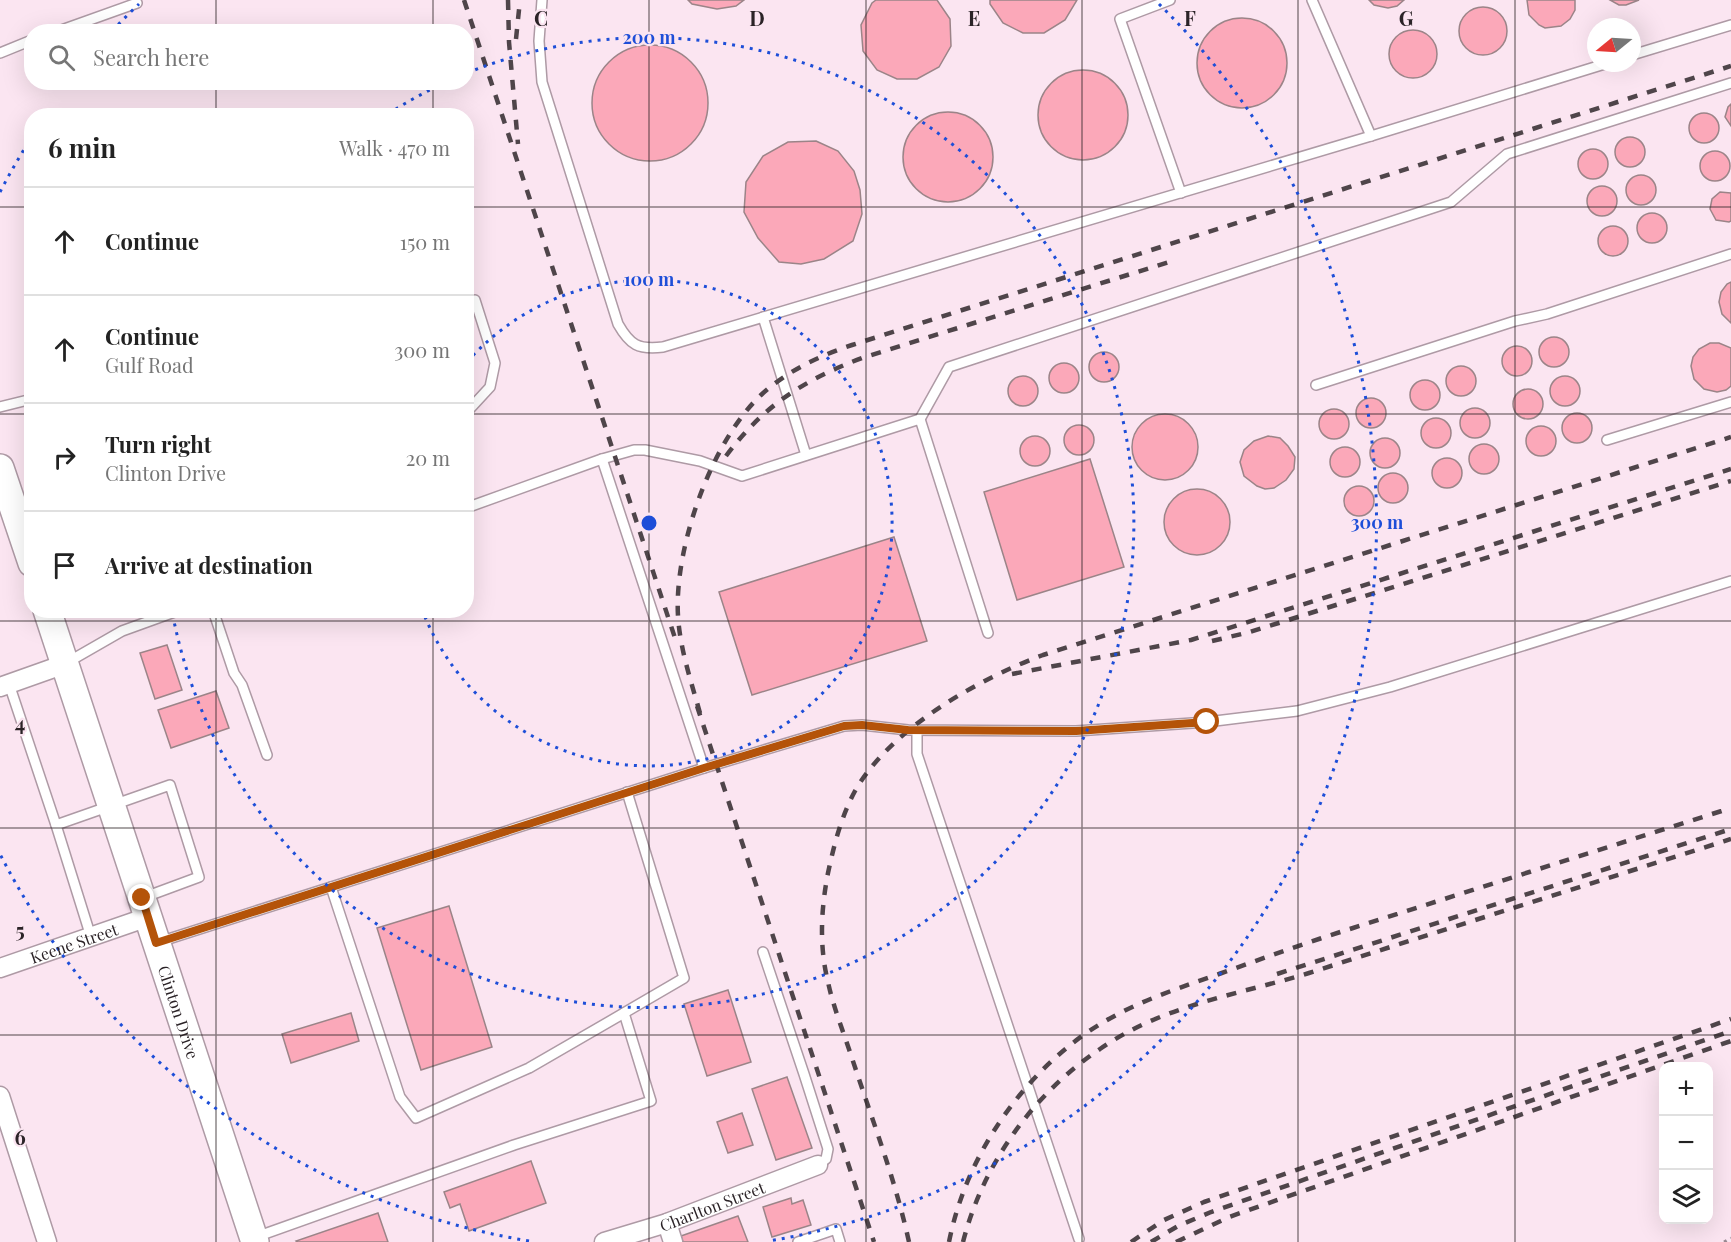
<!DOCTYPE html>
<html lang="en">
<head>
<meta charset="utf-8">
<style>
	:root { --surface:#fff; --page:#f2f2f2; --text:#222; --muted:#767676; --line:#e0e0e0 }
	body { margin:0; font-family:"Playfair Display",serif; background:var(--page); color:var(--text) }
	.controls { position:absolute; right:18px; bottom:18px; display:grid; overflow:hidden; border-radius:12px; box-shadow:0 6px 24px #0002 }
	.controls button { width:54px; height:54px; display:grid; place-items:center; padding:0; border:0; border-bottom:2px solid var(--line); background:var(--surface); color:var(--text); font:30px sans-serif }
	.compass { position:absolute; left:1587px; top:18px; width:54px; height:54px; border-radius:50%; background:var(--surface); box-shadow:0 6px 24px #0002; rotate:252deg }
	.stop { position:absolute; width:18px; height:18px; margin:-14px; border:4px solid #b45309; border-radius:50%; background:#fff }
	.stop.end { background:#b45309; border-color:#fff; box-shadow:0 2px 6px #0008 }
	.list { margin:0; padding:0; list-style:none }
	h2 { display:flex; justify-content:space-between; align-items:center; height:78px; margin:0; padding:0 24px; font-size:26px }
	h2 small { font-size:20px; font-weight:400; color:var(--muted) }
	.list li { display:grid; grid-template-columns:39px 1fr auto; gap:18px; align-items:center; box-sizing:border-box; height:108px; padding:0 24px; border-top:2px solid var(--line) }
	.list b { display:block; font-size:22px; white-space:nowrap }
	.list p { margin:0; font-size:20px; white-space:nowrap; color:var(--muted) }
	.list em { font-size:20px; font-style:normal; color:var(--muted) }
	.icon { flex:none; width:33px; height:33px; fill:none; stroke:currentColor; stroke-width:2; stroke-linecap:round; stroke-linejoin:round }
	.map { position:relative; flex:none; width:1731px; height:1242px; overflow:hidden }
	.search { position:absolute; background:var(--surface); box-shadow:0 6px 24px #0002; left:24px; top:24px; width:450px; height:66px; display:flex; align-items:center; gap:15px; box-sizing:border-box; padding:0 21px; border-radius:24px; color:var(--muted); font-size:22px }
	.panel { position:absolute; background:var(--surface); box-shadow:0 6px 24px #0002; left:24px; top:108px; width:450px; height:510px; border-radius:24px }
	.map>svg:first-child { display:block }
	.building { fill:#fba8b9; stroke:#9b8488; stroke-width:1.5 }
	.lines { fill:none; stroke-linecap:round; stroke-linejoin:round }
	.service-casing { stroke:#ae9aa5; stroke-width:12 }
	.minor-casing { stroke:#ae9aa5; stroke-width:21 }
	.secondary-casing { stroke:#ae9aa5; stroke-width:30 }
	.path { stroke:#988991; stroke-width:3; stroke-dasharray:3 4.5; stroke-linecap:butt }
	.service { stroke:#fff; stroke-width:9 }
	.minor { stroke:#fff; stroke-width:18 }
	.secondary { stroke:#fff; stroke-width:27 }
	.rail { stroke:#4f454a; stroke-width:4.5; stroke-dasharray:10 10; stroke-linecap:butt }
	.route { stroke:#b45309; stroke-width:8 }
	.grid { fill:none; stroke:#2b2327; stroke-width:1.5; stroke-opacity:0.55 }
	.ring { fill:none; stroke:#1d4ed8; stroke-width:3; stroke-dasharray:3 6 }
	.labels { text-anchor:middle; dominant-baseline:central; stroke-width:4.5; stroke-linejoin:round; paint-order:stroke }
	.street-label { font-size:16px; fill:#2b2327; stroke:#fbe5f1 }
	.grid-label { font-size:20px; text-anchor:middle; font-weight:bold; fill:#2b2327; stroke:#fbe5f1; stroke-width:4.5; stroke-linejoin:round; paint-order:stroke }
	.centre { fill:#1d4ed8; stroke:#fbe5f1; stroke-width:3 }
	.ring-label { font-size:18px; text-anchor:middle; font-weight:bold; fill:#1d4ed8; stroke:#fbe5f1; stroke-width:4.5; stroke-linejoin:round; paint-order:stroke }
</style>
</head>
<body>
<div class="map">
<svg width="1731" height="1242" viewBox="0 0 1731 1242">
	<rect width="100%" height="100%" fill="#fbe5f1"/>
	<g class="building">
		<polygon points="688,0 744,0 736,6 717,9 692,4"/>
		<polygon points="876,0 937,0 950,19 951,46 939,67 917,79 897,79 877,70 863,51 861,25 872,3"/>
		<polygon points="990,0 1077,0 1065,20 1044,33 1023,33 1003,23 990,4"/>
		<polygon points="1369,0 1404,0 1397,6 1388,8 1374,5"/>
		<polygon points="1527,0 1575,0 1575,10 1570,19 1561,26 1545,28 1539,25 1529,15"/>
		<polygon points="1610,0 1639,0 1626,5 1619,5"/>
		<circle cx="1483" cy="31" r="24"/>
		<circle cx="1242" cy="63" r="45"/>
		<circle cx="1413" cy="54" r="24"/>
		<circle cx="650" cy="103" r="58"/>
		<circle cx="1083" cy="115" r="45"/>
		<polygon points="1731,104 1731,126 1725,117 1728,107"/>
		<circle cx="948" cy="157" r="45"/>
		<circle cx="1704" cy="128" r="15"/>
		<circle cx="1630" cy="152" r="15"/>
		<polygon points="816,141 838,151 854,171 860,190 862,214 853,241 824,259 801,264 779,262 758,238 744,212 746,182 763,156 788,142"/>
		<circle cx="1593" cy="164" r="15"/>
		<circle cx="1715" cy="166" r="15"/>
		<circle cx="1641" cy="190" r="15"/>
		<circle cx="1602" cy="201" r="15"/>
		<polygon points="1720,192 1731,193 1731,221 1729,222 1716,220 1710,209 1712,199"/>
		<circle cx="1652" cy="228" r="15"/>
		<circle cx="1613" cy="241" r="15"/>
		<polygon points="1731,282 1731,323 1722,314 1719,302 1721,292 1727,284"/>
		<circle cx="1554" cy="352" r="15"/>
		<polygon points="1710,343 1719,343 1731,348 1731,386 1726,390 1717,392 1704,389 1694,379 1691,366 1693,357 1699,349"/>
		<circle cx="1517" cy="361" r="15"/>
		<circle cx="1104" cy="367" r="15"/>
		<circle cx="1064" cy="378" r="15"/>
		<circle cx="1461" cy="381" r="15"/>
		<circle cx="1023" cy="391" r="15"/>
		<circle cx="1565" cy="391" r="15"/>
		<circle cx="1425" cy="395" r="15"/>
		<circle cx="1528" cy="404" r="15"/>
		<circle cx="1371" cy="413" r="15"/>
		<circle cx="1475" cy="423" r="15"/>
		<circle cx="1334" cy="424" r="15"/>
		<circle cx="1577" cy="428" r="15"/>
		<circle cx="1165" cy="447" r="33"/>
		<circle cx="1436" cy="433" r="15"/>
		<circle cx="1079" cy="440" r="15"/>
		<circle cx="1541" cy="441" r="15"/>
		<circle cx="1035" cy="451" r="15"/>
		<polygon points="1268,436 1280,438 1288,446 1295,457 1294,469 1286,480 1274,488 1265,489 1257,486 1244,476 1240,462 1244,450 1254,441"/>
		<circle cx="1385" cy="453" r="15"/>
		<circle cx="1484" cy="459" r="15"/>
		<circle cx="1345" cy="462" r="15"/>
		<circle cx="1447" cy="473" r="15"/>
		<polygon points="1090,459 1124,567 1017,600 984,492"/>
		<circle cx="1393" cy="488" r="15"/>
		<circle cx="1359" cy="501" r="15"/>
		<circle cx="1197" cy="522" r="33"/>
		<polygon points="894,537 927,641 752,695 719,592"/>
		<polygon points="167,645 182,690 155,699 140,653"/>
		<polygon points="216,691 229,728 171,748 158,710"/>
		<polygon points="449,906 492,1047 421,1070 377,928"/>
		<polygon points="728,990 751,1062 707,1076 684,1004"/>
		<polygon points="351,1013 359,1041 291,1063 282,1034"/>
		<polygon points="787,1077 812,1148 776,1160 752,1089"/>
		<polygon points="742,1113 753,1145 728,1153 717,1122"/>
		<polygon points="531,1161 546,1203 469,1231 460,1204 450,1208 444,1192"/>
		<polygon points="791,1198 792,1204 803,1200 811,1225 772,1237 763,1207"/>
		<polygon points="378,1213 388,1242 297,1242 296,1241"/>
		<polygon points="738,1216 748,1242 683,1242 681,1236"/>
	</g>
	<g class="lines">
		<defs>
			<g id="service">
				<path d="M542 0 539 41 542 82 618 324C630 345 638 350 663 347L1371 136 1608 63"/>
				<polyline points="1170,0 1120,19 1181,193"/>
				<polyline points="1312,0 1371,136"/>
				<polyline points="56,32 137,3"/>
				<polyline points="0,53 32,40"/>
				<polyline points="1632,55 1731,25"/>
				<polyline points="763,317 806,455"/>
				<polyline points="1316,385 1515,321 1547,314 1731,254"/>
				<polyline points="0,407 32,399"/>
				<polyline points="466,413 490,387 495,363 475,300"/>
				<polyline points="920,419 988,633"/>
				<polyline points="1607,440 1731,402"/>
				<polyline points="602,459 704,768"/>
				<polyline points="466,508 602,459 634,450 645,450 700,461 742,476 920,419 949,367 1451,202 1507,154 1731,83"/>
				<polyline points="213,610 234,673 242,685 267,755"/>
				<polyline points="68,662 122,631 180,610"/>
				<polyline points="9,684 56,825"/>
				<polyline points="917,730 917,754 1079,1239"/>
				<polyline points="331,887 400,1097 416,1118 529,1068 624,1013"/>
				<polyline points="91,937 56,825 170,785 199,877 145,897"/>
				<polyline points="159,942 704,768 844,726 862,725 908,730 1076,731 1207,722 1297,711 1390,687 1731,581"/>
				<polyline points="763,952 804,1074 828,1149 826,1159 818,1165"/>
				<polyline points="256,1237 514,1145 651,1101 624,1013 684,978 627,792"/>
				<polyline points="798,1242 836,1229 840,1242"/>
			</g>
			<g id="minor">
				<polyline points="0,687 65,664"/>
				<path id="s1" d="M0 968 148 917"/>
				<polyline points="0,1096 47,1242"/>
				<polyline points="667,1223 673,1242"/>
				<path id="s2" d="M604 1242 667 1223 818 1165"/>
			</g>
			<g id="secondary">
				<polyline points="0,468 32,563"/>
				<path id="s3" d="M47 610 255 1242"/>
			</g>
		</defs>
		<use href="#service" class="service-casing"/>
		<use href="#minor" class="minor-casing"/>
		<use href="#secondary" class="secondary-casing"/>
		<polyline class="path" points="1724,1242 1731,1238"/>
		<use href="#service" class="service"/>
		<use href="#minor" class="minor"/>
		<use href="#secondary" class="secondary"/>
		<g class="rail">
			<polyline points="464,0 675,638"/>
			<polyline points="508,0 509,42 518,144"/>
			<polyline points="516,39 520,0"/>
			<path d="M726 456C764 405 804 380 862 358L1169 262"/>
			<polyline points="1212,641 1250,632 1731,481"/>
			<polyline points="1012,674 1191,640 1731,469"/>
			<polyline points="697,706 874,1242"/>
			<path d="M700 713C691 681 680 649 678 616 674 548 711 442 761 395 787 371 819 356 852 345L1731 66"/>
			<polyline points="1277,974 1731,829"/>
			<path d="M909 1242C895 1178 871 1117 851 1055 843 1031 833 1006 828 982 819 946 821 909 828 873 834 845 841 817 855 791 890 729 978 679 1043 655L1731 437"/>
			<path d="M949 1242C965 1161 1015 1085 1082 1036 1124 1006 1170 991 1219 974 1264 958 1308 942 1353 928 1479 888 1605 848 1731 808"/>
			<path d="M963 1242C983 1164 1033 1094 1100 1049 1163 1005 1237 995 1309 973 1449 928 1590 884 1731 839"/>
			<polyline points="1131,1242 1164,1220 1204,1202 1731,1019"/>
			<polyline points="1151,1242 1178,1226 1211,1212 1731,1031"/>
			<polyline points="1176,1242 1229,1217 1731,1041"/>
		</g>
	</g>
	<g class="lines">
		<polyline class="route" points="142,898 156,943 704,768 844,726 862,725 908,730 1076,731 1207,722"/>
	</g>
	<path class="grid" d="M216 0V32M433 0V32M649 0V1242M866 0V1242M1082 0V1242M1298 0V1242M1515 0V1242M216 82V116M433 82V116M0 207H32M466 207H1731M0 414H32M466 414H1731M216 610V1242M433 610V1242M0 621H1731M0 828H1731M0 1035H1731"/>
	<g class="ring">
		<path d="M467 362A243 243 0 1 1 423 612"/>
		<path d="M388 114A485 485 0 0 1 444 83M467 73A485 485 0 1 1 172 611"/>
		<path d="M529 1241A728 728 0 0 1 0 854M0 192A728 728 0 0 1 28 143M112 31A728 728 0 0 1 139 4M1159 4A728 728 0 0 1 769 1241"/>
	</g>
	<g class="labels">
		<g class="street-label">
			<text stroke="none"><textPath href="#s1" startOffset="78">Keene Street</textPath></text>
			<text stroke="none"><textPath href="#s3" startOffset="423">Clinton Drive</textPath></text>
			<text stroke="none"><textPath href="#s2" startOffset="114">Charlton Street</textPath></text>
		</g>
	</g>
	<g class="grid-label">
		<text x="541" y="26">C</text>
		<text x="757" y="26">D</text>
		<text x="974" y="26">E</text>
		<text x="1190" y="26">F</text>
		<text x="1406" y="26">G</text>
		<text x="20" y="731">4</text>
		<text x="20" y="938">5</text>
		<text x="20" y="1145">6</text>
	</g>
	<circle cx="649" cy="523" r="9" class="centre"/>
	<g class="ring-label">
		<text x="649" y="44">200 m</text>
		<text x="649" y="286">100 m</text>
		<text x="1377" y="529">300 m</text>
	</g>
</svg>
<div class="controls">
<button>+</button>
<button>−</button>
<button><svg class="icon" aria-label="layers" viewBox="0 0 24 24"><path d="M12 4l9 5-9 5-9-5zM3 14l9 5 9-5"/></svg></button>
</div>
<svg class="compass" viewBox="-18 -18 36 36"><path d="M0-13l5 13h-10z" fill="#e53935"/><path d="M0 13l5-13h-10z" fill="#767676"/></svg>
<div class="stop" style="left:1207px;top:722px"></div>
<div class="stop end" style="left:142px;top:898px"></div>
<div class="search"><svg class="icon" aria-label="search" viewBox="0 0 24 24"><circle cx="10" cy="10" r="6"/><path d="M15 15l6 6"/></svg>Search here</div>
<section class="panel">
<h2>6 min<small>Walk · 470 m</small></h2>
<ul class="list">
<li><svg class="icon" aria-label="ahead" viewBox="0 0 24 24"><path d="M12 20V5M6 11l6-6 6 6"/></svg><div><b>Continue</b></div><em>150 m</em></li>
<li><svg class="icon" aria-label="ahead" viewBox="0 0 24 24"><path d="M12 20V5M6 11l6-6 6 6"/></svg><div><b>Continue</b><p>Gulf Road</p></div><em>300 m</em></li>
<li><svg class="icon" aria-label="right" viewBox="0 0 24 24"><path d="M7 20v-9h11M14 6l5 5-5 5"/></svg><div><b>Turn right</b><p>Clinton Drive</p></div><em>20 m</em></li>
<li><svg class="icon" aria-label="arrive" viewBox="0 0 24 24"><path d="M6 21V4h12l-3 4 3 4H6"/></svg><div><b>Arrive at destination</b></div></li>
</ul>
</section>
</div>
</body>
</html>
